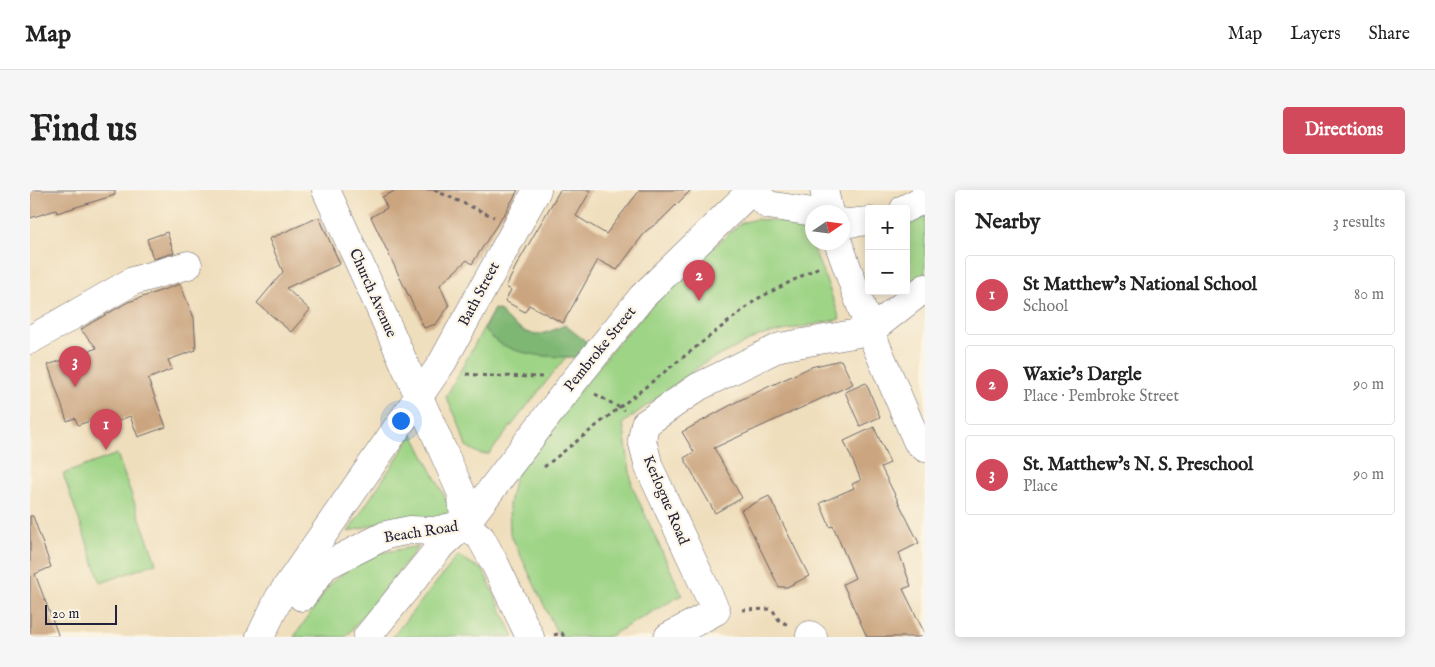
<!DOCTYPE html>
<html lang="en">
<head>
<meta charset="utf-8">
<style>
	:root { --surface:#fff; --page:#f6f6f6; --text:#222; --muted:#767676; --line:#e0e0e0; --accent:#d1495b }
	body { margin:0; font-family:"IM FELL English",serif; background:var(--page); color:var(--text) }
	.controls { position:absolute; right:15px; top:15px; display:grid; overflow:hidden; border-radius:5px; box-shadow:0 2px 12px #0003 }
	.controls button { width:45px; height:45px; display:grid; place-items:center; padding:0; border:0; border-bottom:1px solid var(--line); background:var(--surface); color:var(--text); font:25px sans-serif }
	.compass { position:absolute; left:775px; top:15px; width:45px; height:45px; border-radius:50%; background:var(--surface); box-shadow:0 2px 12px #0003; rotate:77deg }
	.scale { position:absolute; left:15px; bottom:12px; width:72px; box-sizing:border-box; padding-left:5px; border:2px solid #22223b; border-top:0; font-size:14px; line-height:18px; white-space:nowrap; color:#22223b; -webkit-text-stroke:4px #fcf5e5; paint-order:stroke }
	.you { position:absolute; left:370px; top:230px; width:18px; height:18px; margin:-12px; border:4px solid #fff; border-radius:50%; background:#1a73e8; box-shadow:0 0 0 8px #1a73e833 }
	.badge { display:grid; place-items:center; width:32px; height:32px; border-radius:50%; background:var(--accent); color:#fff; font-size:16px; font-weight:700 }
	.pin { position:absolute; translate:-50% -41px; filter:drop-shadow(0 1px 2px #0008) }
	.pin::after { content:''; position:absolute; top:26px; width:18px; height:15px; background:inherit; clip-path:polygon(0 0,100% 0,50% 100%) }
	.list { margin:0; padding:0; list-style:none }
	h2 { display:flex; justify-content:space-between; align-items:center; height:65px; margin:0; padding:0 20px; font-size:21px }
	h2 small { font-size:16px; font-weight:400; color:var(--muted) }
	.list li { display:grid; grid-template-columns:32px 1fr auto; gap:15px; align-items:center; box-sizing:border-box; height:80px; margin:0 10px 10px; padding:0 10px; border:1px solid var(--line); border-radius:5px }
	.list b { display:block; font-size:19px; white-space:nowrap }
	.list p { margin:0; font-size:16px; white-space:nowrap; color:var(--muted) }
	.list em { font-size:16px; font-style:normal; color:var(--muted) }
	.map { position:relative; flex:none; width:895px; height:447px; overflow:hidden; border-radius:5px }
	header { display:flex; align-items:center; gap:30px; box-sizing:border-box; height:70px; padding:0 25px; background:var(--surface); border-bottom:1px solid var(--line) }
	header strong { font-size:24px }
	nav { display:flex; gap:28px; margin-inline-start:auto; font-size:18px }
	.intro { display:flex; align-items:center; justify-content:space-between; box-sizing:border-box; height:120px; padding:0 30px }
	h1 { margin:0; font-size:35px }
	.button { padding:12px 22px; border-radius:5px; background:var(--accent); color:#fff; font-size:18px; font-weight:700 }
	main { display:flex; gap:30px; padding:0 30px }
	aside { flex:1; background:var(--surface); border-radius:5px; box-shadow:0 2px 12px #0003 }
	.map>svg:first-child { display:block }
	.green { fill:#9ed486; stroke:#607b60 }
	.forest { fill:#7eb673; stroke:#506c57 }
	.building { fill:#cba580 }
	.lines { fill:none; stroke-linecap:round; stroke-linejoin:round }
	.minor-casing { stroke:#6a6468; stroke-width:29 }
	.major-casing { stroke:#6a6468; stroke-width:29 }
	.path { stroke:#6a6468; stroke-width:3; stroke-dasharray:4 4; stroke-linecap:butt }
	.minor { stroke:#fff; stroke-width:28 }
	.major { stroke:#fff; stroke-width:28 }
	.labels { text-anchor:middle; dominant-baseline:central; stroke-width:4.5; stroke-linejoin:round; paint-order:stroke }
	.street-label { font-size:15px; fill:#22223b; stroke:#fcf5e5 }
</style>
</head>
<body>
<header>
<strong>Map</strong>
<nav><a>Map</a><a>Layers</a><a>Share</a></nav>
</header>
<div class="intro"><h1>Find us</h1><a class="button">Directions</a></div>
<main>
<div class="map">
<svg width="895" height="447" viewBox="0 0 895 447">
	<rect width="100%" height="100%" fill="#fcf5e5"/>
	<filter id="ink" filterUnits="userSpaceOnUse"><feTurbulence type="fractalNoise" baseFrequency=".02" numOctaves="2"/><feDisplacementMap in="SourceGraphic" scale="10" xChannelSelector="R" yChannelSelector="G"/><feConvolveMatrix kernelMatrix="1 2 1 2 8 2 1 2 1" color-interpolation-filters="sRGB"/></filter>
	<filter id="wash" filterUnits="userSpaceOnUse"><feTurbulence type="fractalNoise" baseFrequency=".0096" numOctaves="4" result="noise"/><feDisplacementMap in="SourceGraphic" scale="20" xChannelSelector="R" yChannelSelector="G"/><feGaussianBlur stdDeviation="1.12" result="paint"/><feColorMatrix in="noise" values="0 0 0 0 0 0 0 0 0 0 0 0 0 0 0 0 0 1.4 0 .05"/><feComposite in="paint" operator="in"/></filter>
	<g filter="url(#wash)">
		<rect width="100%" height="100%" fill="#efdebc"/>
		<g class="green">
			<polygon points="895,21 895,85 876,99 876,33"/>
			<path d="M726 29C739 31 755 30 767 36 781 43 804 112 810 129L729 146 674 173 593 233 602 296 652 405 578 447H529L480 343 479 314 486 281 586 155 643 93 711 33Z"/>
			<path d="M464 119 471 121C474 130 494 143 504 144 514 145 526 139 535 135L547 167H536L459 264H450L436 256 428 231 416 207Z"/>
			<polygon points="383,244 421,319 414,329 353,332 318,342"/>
			<polygon points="87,264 126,373 71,393 33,284"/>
			<polygon points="389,356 316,447 264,447 301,393 319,379 350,363"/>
			<polygon points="428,366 453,380 484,447 362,447"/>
		</g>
		<path class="forest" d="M464 119 471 121C474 130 494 143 504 144 514 145 526 139 535 135L558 153 547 167C515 167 474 166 454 139Z"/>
		<g id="blocks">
			<g class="building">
				<polygon points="0,0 85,0 85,5 27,23 26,20 0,28"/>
				<polygon points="367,0 488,0 474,25 473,25 442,74 437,70 410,95 419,116 406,134 394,138 341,27 357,18 352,7"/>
				<polygon points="530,0 561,0 546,26 576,44 610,0 661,0 630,31 616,41 587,80 568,70 533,133 499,115 495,122 475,111 481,100 476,97 486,76"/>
				<polygon points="289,27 310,74 256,98 280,120 261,142 227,113 253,82 239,49"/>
				<polygon points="137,42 144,63 123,69 117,49"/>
				<polygon points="150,94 164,128 166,160 138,170 142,179 118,189 136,237 108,247 100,226 76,236 72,227 48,235 45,228 37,231 18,175 67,158 51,140 56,136 98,112"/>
				<polygon points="811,170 823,194 684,258 712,308 685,323 654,268 664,262 652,242 708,211 781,177"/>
				<polygon points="836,193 850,227 830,236 815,202"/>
				<polygon points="844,237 860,273 851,277 889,353 869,363 881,396 873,399 895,444 895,447 837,447 813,394 825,388 803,336 800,337 790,313 824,298 822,294 831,290 814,251"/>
				<polygon points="739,306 779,386 757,397 749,397 711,320"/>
				<polygon points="0,326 3,326 21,377 5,384 29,447 0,447"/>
			</g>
		</g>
	</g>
	<g filter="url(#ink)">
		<use href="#blocks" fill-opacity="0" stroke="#6a6468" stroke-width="1"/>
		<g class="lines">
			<defs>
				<g id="minor">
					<polyline points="722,0 738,15 783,22"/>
					<polyline points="794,0 799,22"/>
					<polyline points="874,19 890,11 895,6"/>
					<polyline points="812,32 819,33 839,31"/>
					<polyline points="808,52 840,141 895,98"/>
					<polyline points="0,150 103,91 158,75"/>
					<polyline points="780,445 783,447"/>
					<polyline points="638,447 686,421 619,277 612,250 615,234 668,197 750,157 840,141 887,251 895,258"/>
				</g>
				<g id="major">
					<polyline points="296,0 348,114 431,302 435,334 451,348 465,374 500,447"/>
					<polyline points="272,407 295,376 356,345 380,340 404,341 435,334"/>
					<polyline points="230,447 249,408 412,173 507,0"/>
					<polyline points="337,447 409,358 435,334 544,191 612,107 722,0"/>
				</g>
			</defs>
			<use href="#minor" class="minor-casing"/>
			<use href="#major" class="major-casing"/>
			<g class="path">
				<polyline points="404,0 464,27"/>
				<polyline points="436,184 460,186 515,187"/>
				<polyline points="565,204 594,220"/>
				<polyline points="514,277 727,109 789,77"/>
				<polyline points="712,420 742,419 749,430 758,435"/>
				<polyline points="524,445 532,443 534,447"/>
			</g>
			<use href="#minor" class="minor"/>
			<use href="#major" class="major"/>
		</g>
	</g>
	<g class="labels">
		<g class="street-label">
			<text transform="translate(343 103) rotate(66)">Church Avenue</text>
			<text transform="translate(449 104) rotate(-62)">Bath Street</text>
			<text transform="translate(570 159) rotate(-51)">Pembroke Street</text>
			<text transform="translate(636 310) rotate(67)">Kerlogue Road</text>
			<text transform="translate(391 342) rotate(-9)">Beach Road</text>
		</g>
	</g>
</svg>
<div class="controls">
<button>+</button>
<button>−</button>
</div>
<svg class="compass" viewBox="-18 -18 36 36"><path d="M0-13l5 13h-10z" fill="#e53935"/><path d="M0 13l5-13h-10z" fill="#767676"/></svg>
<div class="scale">20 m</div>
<div class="you"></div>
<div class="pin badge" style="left:76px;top:260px">1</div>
<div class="pin badge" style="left:669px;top:111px">2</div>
<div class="pin badge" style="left:45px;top:197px">3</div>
</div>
<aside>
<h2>Nearby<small>3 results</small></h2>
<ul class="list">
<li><span class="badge">1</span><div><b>St Matthew's National School</b><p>School</p></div><em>80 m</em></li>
<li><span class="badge">2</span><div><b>Waxie's Dargle</b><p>Place · Pembroke Street</p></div><em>90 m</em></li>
<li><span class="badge">3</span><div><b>St. Matthew's N. S. Preschool</b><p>Place</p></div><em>90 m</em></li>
</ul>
</aside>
</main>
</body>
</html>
